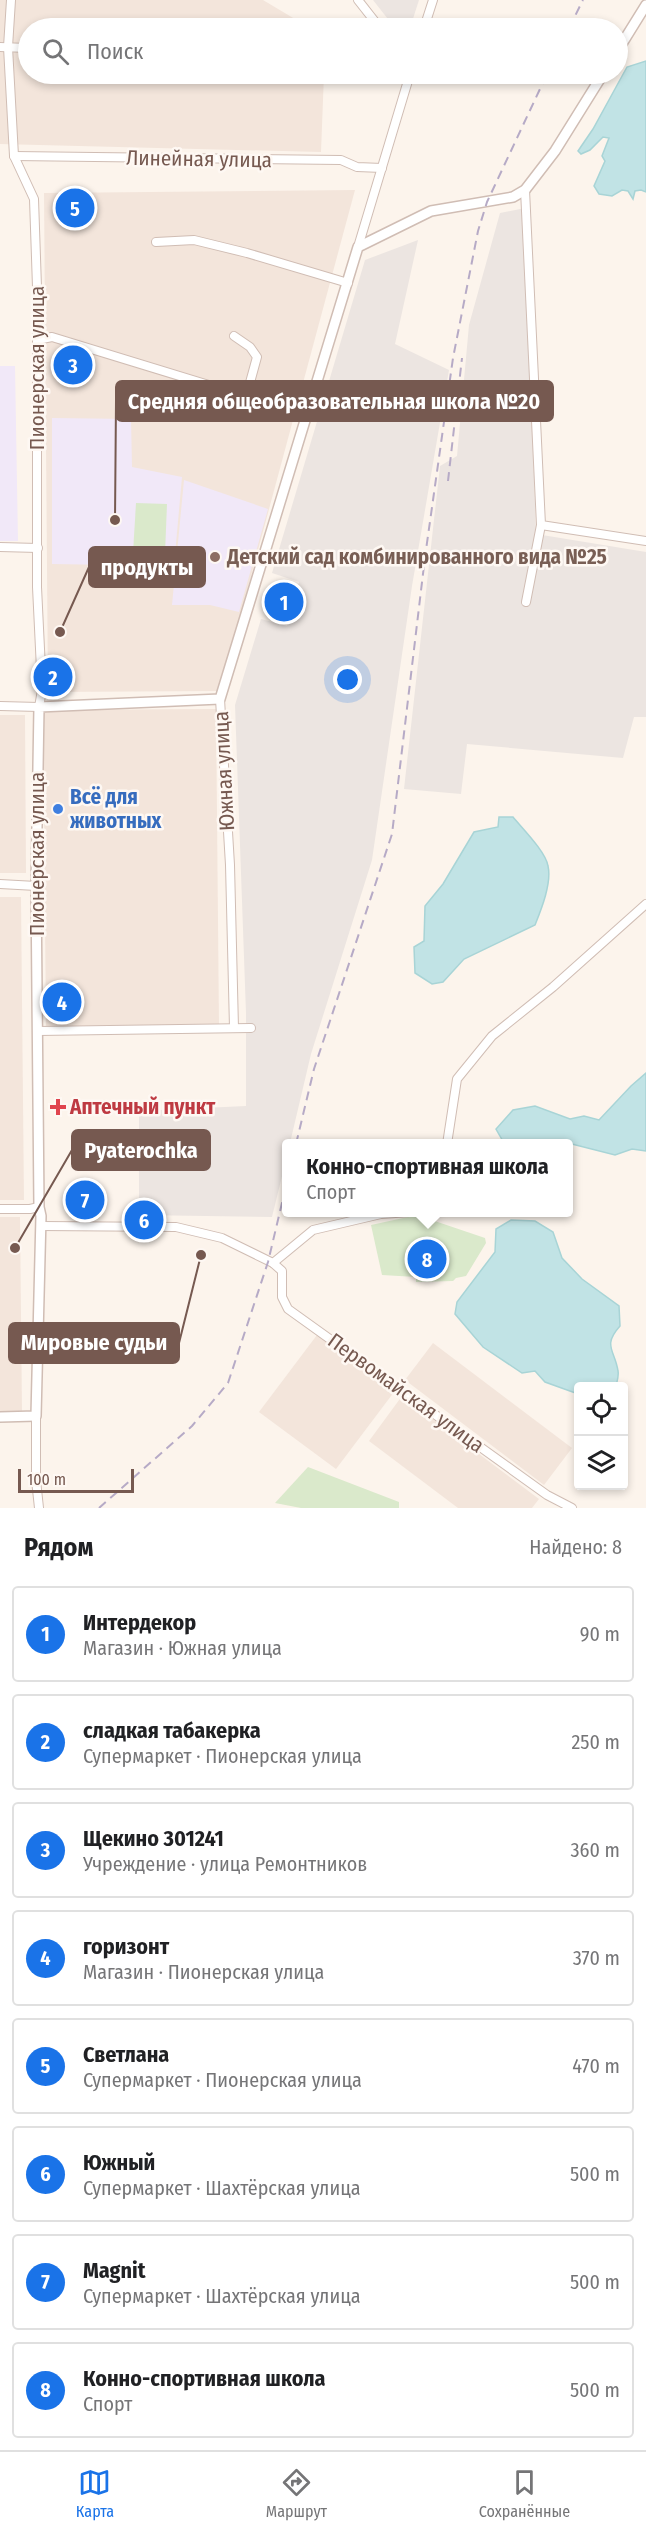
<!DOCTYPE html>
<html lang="ru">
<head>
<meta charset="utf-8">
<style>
	:root { --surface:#fff; --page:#f6f6f6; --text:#202124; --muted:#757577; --line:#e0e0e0; --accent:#1a73e8 }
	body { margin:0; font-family:"Fira Sans Condensed",sans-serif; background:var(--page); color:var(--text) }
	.controls { position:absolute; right:18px; bottom:18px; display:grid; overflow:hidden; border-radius:6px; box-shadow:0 3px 9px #0003 }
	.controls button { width:54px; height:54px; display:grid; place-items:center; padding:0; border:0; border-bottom:2px solid var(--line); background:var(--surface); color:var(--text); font:30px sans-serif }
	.scale { position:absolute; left:18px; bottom:15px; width:116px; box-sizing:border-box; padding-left:6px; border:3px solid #765950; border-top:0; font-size:16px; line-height:21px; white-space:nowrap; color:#765950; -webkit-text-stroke:4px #fef8f3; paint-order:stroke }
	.you { position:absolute; left:348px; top:680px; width:21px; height:21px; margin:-15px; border:4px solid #fff; border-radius:50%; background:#1a73e8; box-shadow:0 0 0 9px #1a73e833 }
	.badge { display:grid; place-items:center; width:39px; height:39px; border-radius:50%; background:var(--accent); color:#fff; font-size:20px; font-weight:700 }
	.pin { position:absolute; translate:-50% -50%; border:3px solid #fff; box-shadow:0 2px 6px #0006 }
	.popup { position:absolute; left:282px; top:1139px; width:291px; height:78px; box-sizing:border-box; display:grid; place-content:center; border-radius:6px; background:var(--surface); filter:drop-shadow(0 2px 4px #0005); font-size:20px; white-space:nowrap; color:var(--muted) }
	.popup b { font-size:22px; color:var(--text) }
	.popup::after { content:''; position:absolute; left:50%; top:100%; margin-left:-12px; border:12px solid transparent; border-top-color:var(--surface) }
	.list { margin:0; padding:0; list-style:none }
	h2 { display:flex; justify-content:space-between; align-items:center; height:78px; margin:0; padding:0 24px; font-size:26px }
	h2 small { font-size:20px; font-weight:400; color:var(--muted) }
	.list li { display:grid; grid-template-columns:39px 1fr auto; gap:18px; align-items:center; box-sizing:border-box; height:96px; margin:0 12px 12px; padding:0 12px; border:2px solid var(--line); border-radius:6px }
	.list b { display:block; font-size:22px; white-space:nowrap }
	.list p { margin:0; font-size:20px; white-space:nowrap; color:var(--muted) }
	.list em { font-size:20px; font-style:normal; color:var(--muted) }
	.icon { flex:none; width:33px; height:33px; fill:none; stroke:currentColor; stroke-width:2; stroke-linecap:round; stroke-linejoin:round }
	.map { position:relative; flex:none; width:646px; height:1508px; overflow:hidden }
	.search { position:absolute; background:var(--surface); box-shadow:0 3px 9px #0003; left:18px; right:18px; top:18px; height:66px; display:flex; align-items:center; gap:15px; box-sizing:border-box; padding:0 21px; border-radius:33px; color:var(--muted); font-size:22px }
	.sheet { height:942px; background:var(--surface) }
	nav { display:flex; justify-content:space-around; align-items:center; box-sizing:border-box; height:84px; border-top:2px solid var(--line); background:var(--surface); font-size:16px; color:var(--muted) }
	nav a { display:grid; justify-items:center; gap:3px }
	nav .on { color:var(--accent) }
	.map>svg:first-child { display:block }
	.residential { fill:#f3e5db }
	.industrial { fill:#ece5e1 }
	.education { fill:#f1e8f8 }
	.green { fill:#dae9cb }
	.water { fill:#c1e3e5; stroke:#a8d4d6; stroke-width:1.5 }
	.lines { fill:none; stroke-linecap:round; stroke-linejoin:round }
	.minor-casing { stroke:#d0bdb4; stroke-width:10 }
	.tertiary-casing { stroke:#d0bdb4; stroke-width:12 }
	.minor { stroke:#fff; stroke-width:8 }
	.tertiary { stroke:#fff; stroke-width:9 }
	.rail { stroke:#b6aac6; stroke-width:2; stroke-dasharray:9 6; stroke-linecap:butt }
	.education-dot { fill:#8d6e63; stroke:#fef8f3; stroke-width:2 }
	.shop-dot { fill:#3f7fe0; stroke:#fef8f3; stroke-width:2 }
	.health-dot { fill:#e0444e; stroke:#fef8f3; stroke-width:2 }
	.labels { text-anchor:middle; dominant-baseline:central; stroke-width:5; stroke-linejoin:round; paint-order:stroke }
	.street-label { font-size:21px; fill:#765950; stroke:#fef8f3 }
	.education-label { font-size:21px; font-weight:bold; fill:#785e54; stroke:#fef8f3; text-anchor:start }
	.shop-label { font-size:21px; font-weight:bold; fill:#366cbe; stroke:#fef8f3; text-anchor:start }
	.health-label { font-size:21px; font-weight:bold; fill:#be3a42; stroke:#fef8f3; text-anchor:start }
	.leader { fill:none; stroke:#765950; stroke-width:2 }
	.callout-dot { fill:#765950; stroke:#fef8f3; stroke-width:2 }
	.callout { fill:#765950; stroke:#765950; stroke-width:2 }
	.callout-label { font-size:22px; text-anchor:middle; font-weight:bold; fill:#fff }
</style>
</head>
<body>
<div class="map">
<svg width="646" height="1508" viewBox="0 0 646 1508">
	<rect width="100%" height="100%" fill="#fcf4ec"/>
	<g class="residential">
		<polygon points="0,0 263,0 310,28 28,28 28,74 324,74 321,152 0,144"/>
		<polygon points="355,190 220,691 48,692 44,193"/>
		<polygon points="216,709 219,1025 46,1026 43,710"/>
		<polygon points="0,715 25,715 26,873 0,873"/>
		<polygon points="0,897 21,897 24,1200 0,1200"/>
		<polygon points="0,1217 20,1217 22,1412 0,1412"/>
		<polygon points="317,1335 394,1392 336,1469 259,1412"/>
		<polygon points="433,1343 572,1448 544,1485 405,1380"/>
		<polygon points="402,1396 539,1499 532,1508 458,1508 369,1441"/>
	</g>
	<g class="industrial">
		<polygon points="373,0 419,0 410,28 395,28"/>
		<polygon points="525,208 536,534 646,552 646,717 634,717 623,758 467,744 461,794 404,789 440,466 457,456 469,325 500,213"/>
		<polygon points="418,240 395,344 449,370 412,586 372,860 311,1054 290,1143 286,1144 286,1160 272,1217 139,1215 139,1111 246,1106 246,1013 235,705 261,619 287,626 299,582 272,573 365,260"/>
	</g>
	<g class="education">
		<polygon points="0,366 15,366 18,541 0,541"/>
		<polygon points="52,418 131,419 132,467 182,477 174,566 52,564"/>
		<polygon points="184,480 268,509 239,612 210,605 172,605"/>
	</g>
	<g class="green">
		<polygon points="136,503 167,504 165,554 133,553"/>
		<polygon points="417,1215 485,1238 486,1243 466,1276 456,1278 453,1281 416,1282 416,1277 382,1275 371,1225"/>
		<polygon points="308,1467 399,1502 399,1508 301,1508 275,1503"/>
	</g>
	<g class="water">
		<polygon points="646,61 646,192 641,190 635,191 633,199 628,191 622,190 612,196 599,194 594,186 605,161 602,156 609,138 603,137 590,150 581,154 578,151 593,129 627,67"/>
		<path d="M499 817H513C522 828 546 852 548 866 552 883 541 910 535 925L464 959 443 982 432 984 415 973 414 947 424 941 425 906 443 884 474 832 498 827Z"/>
		<polygon points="646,1073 646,1151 632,1149 615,1155 564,1142 504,1143 496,1129 513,1110 535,1106 570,1119 584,1116 599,1120 631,1086"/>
		<path d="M511 1220 535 1221 553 1232 562 1258 582 1279 619 1306 620 1326C602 1346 615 1350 618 1371 619 1376 617 1382 616 1386H578V1394L545 1382 535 1371 522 1373 483 1347 455 1314 457 1302 495 1252 496 1229Z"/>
	</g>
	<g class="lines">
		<defs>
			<g id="minor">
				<polyline points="358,0 380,28"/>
				<polyline points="424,28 433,0"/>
				<polyline points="0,47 28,48"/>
				<polyline points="14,156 341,160 357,167 382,168"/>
				<polyline points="525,190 541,525 646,541"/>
				<polyline points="156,242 194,240 247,253 348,283"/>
				<polyline points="358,247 410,74"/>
				<polyline points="234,336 250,347 257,357 246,397"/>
				<polyline points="37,340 52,337 307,415"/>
				<polyline points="0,547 38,548"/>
				<polyline points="526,602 541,525"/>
				<polyline points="220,699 230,865 234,1028"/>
				<polyline points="0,706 39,707 42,690 37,587 37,287 34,199 14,156 8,47 11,0"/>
				<polyline points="0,884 36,886"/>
				<polyline points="38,1031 251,1028"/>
				<polyline points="447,1144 457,1079 492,1036 553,987 646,904"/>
				<polyline points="0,1209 30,1209 39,1207"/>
				<polyline points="41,1226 176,1227 222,1238 273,1263 282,1271 282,1297 288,1309 547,1495 572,1508"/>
				<polyline points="273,1263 313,1230 381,1214 410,1212"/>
				<polyline points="36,1416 36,1480 39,1508"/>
			</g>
			<g id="tertiary">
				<polyline points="618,50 646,5"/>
				<polyline points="0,1417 36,1416 41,1216 39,1207 36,886 39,707 220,699 358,247 431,211 513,197 525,190 555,151 603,74"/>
			</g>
		</defs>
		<use href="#minor" class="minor-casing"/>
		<use href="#tertiary" class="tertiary-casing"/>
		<use href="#minor" class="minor"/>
		<use href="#tertiary" class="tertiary"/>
		<g class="rail">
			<polyline points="569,28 583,0"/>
			<polyline points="448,481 462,358"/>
			<polyline points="296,1144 314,1069 392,834 425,557 453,358 478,231 487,202 547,74"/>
			<polyline points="99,1508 192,1426 228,1383 268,1262 286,1186"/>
		</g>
	</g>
	<circle class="education-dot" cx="215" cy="557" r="6"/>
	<circle class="shop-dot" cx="58" cy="809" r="6"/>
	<path class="health-dot" d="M55 1098h6v6h6v6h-6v6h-6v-6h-6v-6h6z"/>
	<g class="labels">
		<g class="street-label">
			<text transform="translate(199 159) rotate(1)">Линейная улица</text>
			<text transform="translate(37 368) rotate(-90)">Пионерская улица</text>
			<text transform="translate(224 771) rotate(-93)">Южная улица</text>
			<text transform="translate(37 854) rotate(-90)">Пионерская улица</text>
			<text transform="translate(406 1393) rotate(36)">Первомайская улица</text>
		</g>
		<g class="education-label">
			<text x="227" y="557">Детский сад комбинированного вида №25</text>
		</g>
		<g class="shop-label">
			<text x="70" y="797">Всё для<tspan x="70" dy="24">животных</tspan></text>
		</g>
		<g class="health-label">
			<text x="70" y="1107">Аптечный пункт</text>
		</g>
	</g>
	<path class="leader" d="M115 520L116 401M60 632L89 567M15 1248L72 1150M201 1255L179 1343"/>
	<g class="callout-dot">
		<circle cx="115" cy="520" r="6"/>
		<circle cx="60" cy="632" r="6"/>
		<circle cx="15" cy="1248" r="6"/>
		<circle cx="201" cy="1255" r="6"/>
	</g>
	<g class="callout">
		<rect x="116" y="381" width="437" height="40" rx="6"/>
		<rect x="89" y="547" width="116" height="40" rx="6"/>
		<rect x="72" y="1130" width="138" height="40" rx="6"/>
		<rect x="9" y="1323" width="170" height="40" rx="6"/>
	</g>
	<g class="callout-label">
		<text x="334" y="409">Средняя общеобразовательная школа №20</text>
		<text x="147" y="575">продукты</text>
		<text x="141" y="1158">Pyaterochka</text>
		<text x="94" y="1350">Мировые судьи</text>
	</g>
</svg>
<div class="controls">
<button><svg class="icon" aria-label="locate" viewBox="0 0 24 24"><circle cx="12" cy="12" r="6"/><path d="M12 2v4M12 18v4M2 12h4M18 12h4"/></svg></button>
<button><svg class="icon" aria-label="layers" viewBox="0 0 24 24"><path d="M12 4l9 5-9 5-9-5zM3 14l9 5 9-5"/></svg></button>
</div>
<div class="scale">100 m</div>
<div class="you"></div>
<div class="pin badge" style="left:284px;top:602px">1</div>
<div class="pin badge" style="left:53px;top:677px">2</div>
<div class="pin badge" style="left:73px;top:365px">3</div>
<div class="pin badge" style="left:62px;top:1002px">4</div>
<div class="pin badge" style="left:75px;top:208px">5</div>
<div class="pin badge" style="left:144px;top:1220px">6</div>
<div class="pin badge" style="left:85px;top:1200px">7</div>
<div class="pin badge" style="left:427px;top:1259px">8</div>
<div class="popup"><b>Конно-спортивная школа</b>Спорт</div>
<div class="search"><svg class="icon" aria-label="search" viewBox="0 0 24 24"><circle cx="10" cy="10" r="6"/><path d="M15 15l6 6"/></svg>Поиск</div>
</div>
<section class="sheet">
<h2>Рядом<small>Найдено: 8</small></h2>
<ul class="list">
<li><span class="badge">1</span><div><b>Интердекор</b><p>Магазин · Южная улица</p></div><em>90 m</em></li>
<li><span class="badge">2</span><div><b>сладкая табакерка</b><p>Супермаркет · Пионерская улица</p></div><em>250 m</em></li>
<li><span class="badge">3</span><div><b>Щекино 301241</b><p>Учреждение · улица Ремонтников</p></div><em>360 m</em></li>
<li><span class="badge">4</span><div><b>горизонт</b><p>Магазин · Пионерская улица</p></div><em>370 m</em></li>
<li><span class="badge">5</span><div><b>Светлана</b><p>Супермаркет · Пионерская улица</p></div><em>470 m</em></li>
<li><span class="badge">6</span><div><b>Южный</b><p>Супермаркет · Шахтёрская улица</p></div><em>500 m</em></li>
<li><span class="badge">7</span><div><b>Magnit</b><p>Супермаркет · Шахтёрская улица</p></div><em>500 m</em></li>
<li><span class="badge">8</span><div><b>Конно-спортивная школа</b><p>Спорт</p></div><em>500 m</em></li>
</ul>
</section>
<nav>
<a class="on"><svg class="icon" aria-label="map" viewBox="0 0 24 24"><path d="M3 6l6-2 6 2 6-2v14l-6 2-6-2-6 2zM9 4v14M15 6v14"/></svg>Карта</a>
<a><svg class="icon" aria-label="directions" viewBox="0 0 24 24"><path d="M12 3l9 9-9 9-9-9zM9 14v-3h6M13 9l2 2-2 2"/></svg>Маршрут</a>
<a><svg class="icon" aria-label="saved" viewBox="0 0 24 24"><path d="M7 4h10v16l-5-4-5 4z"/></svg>Сохранённые</a>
</nav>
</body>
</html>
